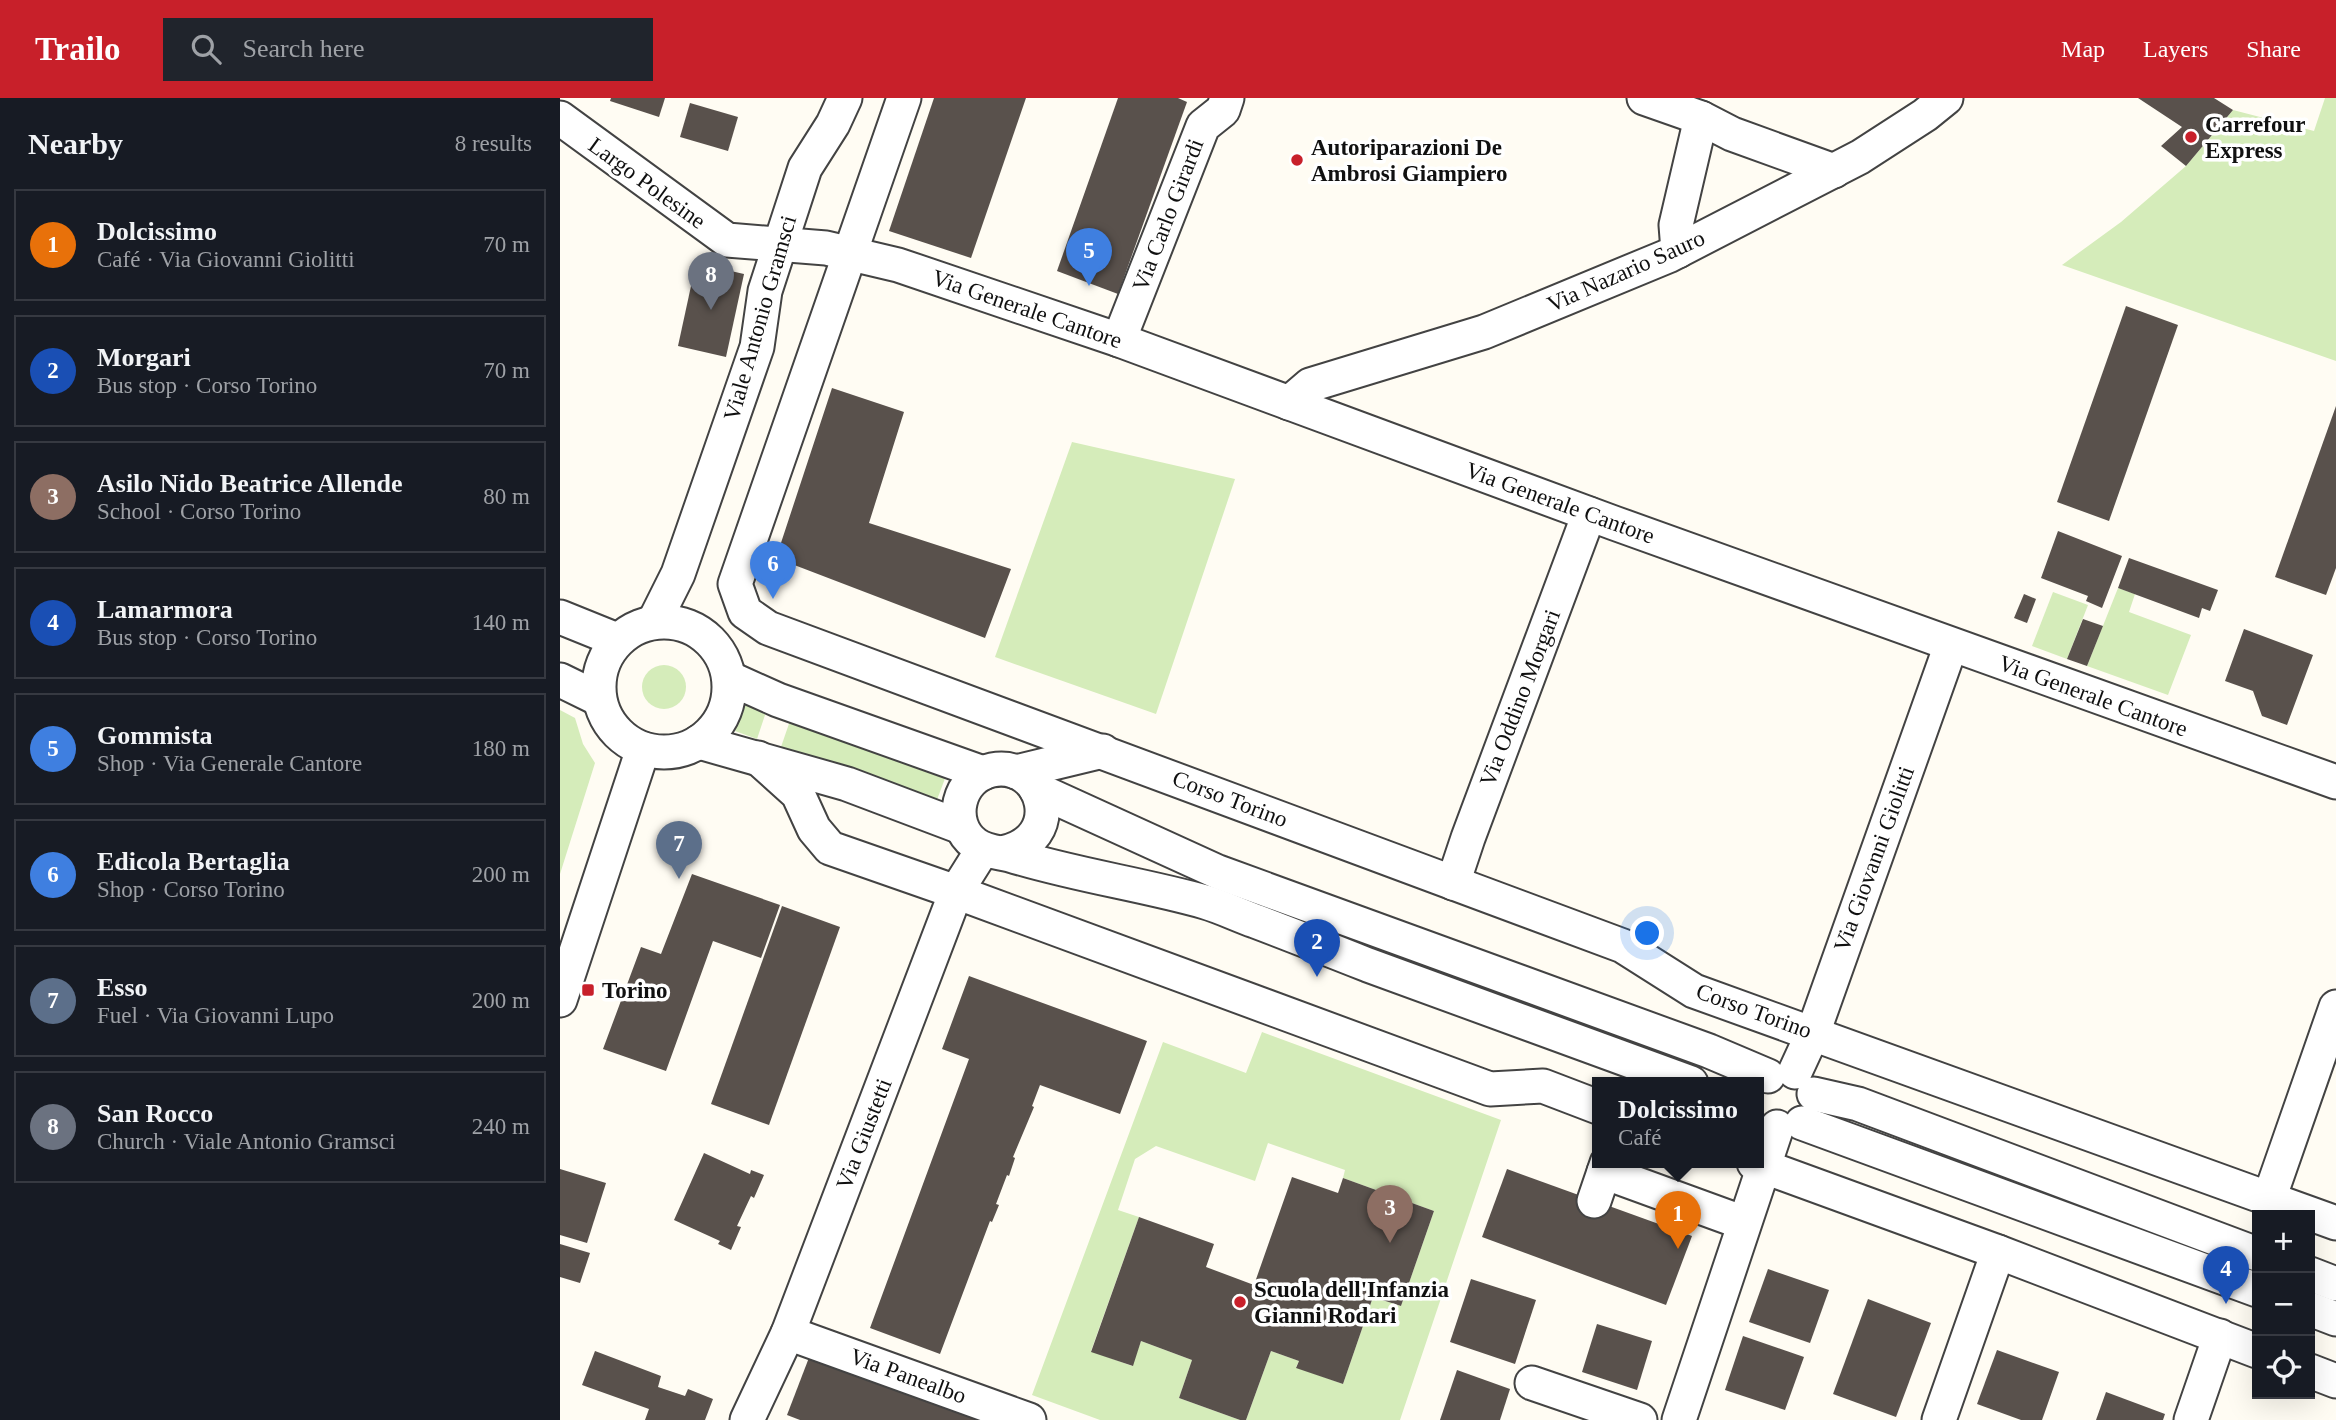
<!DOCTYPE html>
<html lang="en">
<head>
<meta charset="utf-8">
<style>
	:root { --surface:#171b24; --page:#20242c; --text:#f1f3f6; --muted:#9ea1a6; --line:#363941; --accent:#c8202a }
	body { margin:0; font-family:Georgia,serif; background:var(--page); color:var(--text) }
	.controls { position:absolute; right:21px; bottom:21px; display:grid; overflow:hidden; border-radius:0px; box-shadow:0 7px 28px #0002 }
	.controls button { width:63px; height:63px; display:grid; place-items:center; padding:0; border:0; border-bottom:2px solid var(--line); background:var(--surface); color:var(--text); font:35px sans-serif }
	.you { position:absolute; left:1088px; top:836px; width:24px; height:24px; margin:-18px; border:5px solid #fff; border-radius:50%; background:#1a73e8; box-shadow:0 0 0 10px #1a73e833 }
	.badge { display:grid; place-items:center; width:46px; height:46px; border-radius:50%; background:var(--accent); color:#fff; font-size:23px; font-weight:700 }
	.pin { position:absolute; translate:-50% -58px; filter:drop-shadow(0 2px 4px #0008) }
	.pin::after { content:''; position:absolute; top:37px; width:24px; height:21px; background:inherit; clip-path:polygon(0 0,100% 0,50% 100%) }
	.popup { position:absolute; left:1032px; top:979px; width:172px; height:91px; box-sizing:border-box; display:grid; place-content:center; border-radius:0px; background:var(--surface); filter:drop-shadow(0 2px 5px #0005); font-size:23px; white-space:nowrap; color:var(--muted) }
	.popup b { font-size:26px; color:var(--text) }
	.popup::after { content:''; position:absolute; left:50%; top:100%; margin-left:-14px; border:14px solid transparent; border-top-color:var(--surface) }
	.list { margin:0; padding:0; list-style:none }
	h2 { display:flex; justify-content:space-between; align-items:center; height:91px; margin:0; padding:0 28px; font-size:30px }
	h2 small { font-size:23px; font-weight:400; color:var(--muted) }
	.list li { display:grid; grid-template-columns:46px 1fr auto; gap:21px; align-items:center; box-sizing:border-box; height:112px; margin:0 14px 14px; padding:0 14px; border:2px solid var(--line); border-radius:0px }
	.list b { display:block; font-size:26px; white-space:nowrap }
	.list p { margin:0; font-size:23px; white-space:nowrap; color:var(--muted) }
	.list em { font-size:23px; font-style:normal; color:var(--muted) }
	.icon { flex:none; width:38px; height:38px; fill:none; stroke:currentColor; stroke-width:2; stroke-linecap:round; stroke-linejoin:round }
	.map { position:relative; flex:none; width:1776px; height:1322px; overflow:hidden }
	header { display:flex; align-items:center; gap:42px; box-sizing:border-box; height:98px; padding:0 35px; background:var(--accent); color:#fff }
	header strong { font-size:33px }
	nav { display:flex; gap:38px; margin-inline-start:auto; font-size:24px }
	.search { width:490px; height:63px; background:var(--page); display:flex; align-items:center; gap:18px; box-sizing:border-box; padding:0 24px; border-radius:0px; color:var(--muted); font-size:26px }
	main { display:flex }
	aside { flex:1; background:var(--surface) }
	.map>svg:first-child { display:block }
	.green { fill:#d5ecba }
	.building { fill:#59514c }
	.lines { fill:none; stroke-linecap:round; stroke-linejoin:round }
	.minor-casing { stroke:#434343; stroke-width:37 }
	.minor { stroke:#fff; stroke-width:33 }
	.poi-dot { fill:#c8202a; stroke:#fff; stroke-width:2.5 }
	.labels { text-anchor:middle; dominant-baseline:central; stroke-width:7; stroke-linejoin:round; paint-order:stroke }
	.poi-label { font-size:23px; font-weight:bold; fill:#101010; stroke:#fff; text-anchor:start }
	.street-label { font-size:23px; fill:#101010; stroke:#fff }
</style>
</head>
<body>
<header>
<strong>Trailo</strong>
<div class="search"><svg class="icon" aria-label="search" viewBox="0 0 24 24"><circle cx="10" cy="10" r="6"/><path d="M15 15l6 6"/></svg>Search here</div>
<nav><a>Map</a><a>Layers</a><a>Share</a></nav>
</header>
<main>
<aside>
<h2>Nearby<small>8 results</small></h2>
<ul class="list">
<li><span class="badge" style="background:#e8710a">1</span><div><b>Dolcissimo</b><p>Café · Via Giovanni Giolitti</p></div><em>70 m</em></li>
<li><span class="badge" style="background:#1a4fb4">2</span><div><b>Morgari</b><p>Bus stop · Corso Torino</p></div><em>70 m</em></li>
<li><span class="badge" style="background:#8d6e63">3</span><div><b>Asilo Nido Beatrice Allende</b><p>School · Corso Torino</p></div><em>80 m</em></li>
<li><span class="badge" style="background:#1a4fb4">4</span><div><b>Lamarmora</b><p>Bus stop · Corso Torino</p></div><em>140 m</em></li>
<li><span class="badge" style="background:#3f7fe0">5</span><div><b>Gommista</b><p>Shop · Via Generale Cantore</p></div><em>180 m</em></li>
<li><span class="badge" style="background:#3f7fe0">6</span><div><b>Edicola Bertaglia</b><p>Shop · Corso Torino</p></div><em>200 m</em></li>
<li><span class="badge" style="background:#5c6f8a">7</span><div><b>Esso</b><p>Fuel · Via Giovanni Lupo</p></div><em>200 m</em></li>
<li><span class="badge" style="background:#6b7280">8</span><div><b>San Rocco</b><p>Church · Viale Antonio Gramsci</p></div><em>240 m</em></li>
</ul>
</aside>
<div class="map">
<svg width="1776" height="1322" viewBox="0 0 1776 1322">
	<rect width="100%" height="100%" fill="#fffcf3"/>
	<g class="green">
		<polygon points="1765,0 1776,0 1776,263 1502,167 1561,124 1626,68 1673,12 1754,33"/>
		<polygon points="512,344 675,381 596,616 435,559"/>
		<polygon points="1558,490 1575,496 1569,514 1631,537 1608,597 1527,568"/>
		<polygon points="1493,494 1528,507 1507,561 1472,548"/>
		<circle cx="104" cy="589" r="22"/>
		<polygon points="189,597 209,605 197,641 175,633"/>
		<polygon points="0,612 15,620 23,646 35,665 0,776"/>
		<polygon points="233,614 389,670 375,707 221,649"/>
		<polygon points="702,934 941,1022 840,1322 686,1322 711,1253 739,1263 736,1269 783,1286 813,1199 841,1208 874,1113 783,1080 785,1072 708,1045 695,1083 596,1048 575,1061 558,1112 579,1119 531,1253 572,1268 581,1243 632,1262 619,1300 680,1322 540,1322 472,1297 603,944 686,975"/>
	</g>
	<g class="building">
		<polygon points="51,0 105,0 99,19 50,3"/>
		<polygon points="374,0 466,0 411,160 329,133"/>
		<polygon points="558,0 618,0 627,4 558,196 497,173"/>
		<polygon points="1578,0 1654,0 1673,12 1626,68 1601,48 1622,29"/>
		<polygon points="130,5 178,19 168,53 120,39"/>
		<polygon points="136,165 184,176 166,259 118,248"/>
		<polygon points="1566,208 1618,227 1549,423 1497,404"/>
		<polygon points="272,290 344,314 309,425 451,471 425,540 216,460"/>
		<polygon points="1776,308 1776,470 1766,497 1715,479"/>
		<polygon points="1498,433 1562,458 1542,510 1526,503 1528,498 1481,480"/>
		<polygon points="1569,460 1658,492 1650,513 1642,510 1639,520 1558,490"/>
		<polygon points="1464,496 1476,501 1467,525 1454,520"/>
		<polygon points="1523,521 1543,528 1527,568 1507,561"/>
		<polygon points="1684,531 1753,557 1727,627 1702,618 1693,593 1665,583"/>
		<polygon points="132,776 220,807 201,860 153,843 106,973 43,951 81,849 101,856"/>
		<polygon points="222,808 280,829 209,1027 151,1006"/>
		<polygon points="409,878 587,943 560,1016 480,987 472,1008 474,1009 453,1059 455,1060 449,1078 447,1077 436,1106 439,1107 432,1124 430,1123 380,1256 310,1230 409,961 382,951"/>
		<polygon points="144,1055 190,1076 191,1072 204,1077 194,1100 191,1098 177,1128 181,1129 171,1152 158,1146 160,1143 114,1122"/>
		<polygon points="0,1071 46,1085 27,1145 0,1137"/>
		<polygon points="947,1071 1132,1138 1106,1207 922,1139"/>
		<polygon points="732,1079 778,1095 783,1080 874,1113 841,1208 813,1199 783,1286 736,1270 739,1263 711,1253 686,1322 680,1322 619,1300 632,1262 581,1243 573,1268 531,1254 579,1119 654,1146 646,1169 694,1187"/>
		<polygon points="0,1146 30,1155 20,1185 0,1179"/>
		<polygon points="1208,1171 1269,1192 1250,1245 1189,1224"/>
		<polygon points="911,1181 976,1202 955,1266 890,1244"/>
		<polygon points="1308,1201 1371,1225 1336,1319 1273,1296"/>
		<polygon points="1037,1226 1092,1243 1077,1292 1022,1274"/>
		<polygon points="1183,1238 1244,1259 1225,1312 1165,1292"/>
		<polygon points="1437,1252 1499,1274 1482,1322 1461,1322 1417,1306"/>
		<polygon points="35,1253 101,1278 98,1289 125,1298 128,1291 153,1301 145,1322 85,1322 89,1311 22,1287"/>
		<polygon points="250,1257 425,1322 240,1322 227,1317"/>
		<polygon points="897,1272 950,1291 940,1322 880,1322"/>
		<polygon points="1546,1294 1605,1316 1603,1322 1536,1322"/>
	</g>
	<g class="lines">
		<defs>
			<g id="minor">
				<polyline points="344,0 175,486 185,514 208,530 1063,848 1134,893 1776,1125"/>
				<polyline points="1084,0 1141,20 1172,36 1274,73"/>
				<polyline points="0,20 167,142 266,150 338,167 559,242 1054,425 1776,684"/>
				<polyline points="1118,153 1116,127 1141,20"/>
				<polyline points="559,242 643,28 663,12 667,0"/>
				<polyline points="729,305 750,287 924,234 1108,158 1300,59 1365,17 1386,0"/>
				<polyline points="0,519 57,542"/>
				<circle cx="104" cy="589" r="65"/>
				<polyline points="94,524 118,476 197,249 205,193 245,70 273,26 285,0"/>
				<polyline points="169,580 218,602 423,675"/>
				<polyline points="0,582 39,601"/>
				<polyline points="139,644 287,686 401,729"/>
				<polyline points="198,660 238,696 254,731 270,750 396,794 930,991 983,988 1038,1009"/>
				<polyline points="456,674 543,653"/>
				<polyline points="476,691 658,774 1149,953 1208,978"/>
				<path d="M442 755C507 742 485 662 432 672 398 679 387 725 415 746 425 754 438 754 450 757 514 777 581 786 645 804 662 809 678 817 695 823 732 837 770 852 808 867 916 907 1024 945 1131 985"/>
				<polyline points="893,785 908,740 1029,416"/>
				<polyline points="0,902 83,651"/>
				<polyline points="1235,974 1253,935 1391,547"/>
				<polyline points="1254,996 1298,1006 1697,1156"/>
				<polyline points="1242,1025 1697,1192"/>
				<polyline points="1194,1065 1438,1154 1697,1253"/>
				<polyline points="1044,1074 1184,1125"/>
				<polyline points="1709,1101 1776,909"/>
				<polyline points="1034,1103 1047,1065"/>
				<polyline points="1750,1176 1776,1186"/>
				<polyline points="1750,1211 1776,1221"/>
				<polyline points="228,1235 469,1322"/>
				<polyline points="1750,1273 1776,1283"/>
				<polyline points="972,1285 1080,1322"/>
				<polyline points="187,1322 228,1235 396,794 423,751"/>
				<polyline points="1119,1322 1217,1029"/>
				<polyline points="1379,1322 1438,1154"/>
				<polyline points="1631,1322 1660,1238"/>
			</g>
		</defs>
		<use href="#minor" class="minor-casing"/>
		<use href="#minor" class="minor"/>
	</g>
	<g class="poi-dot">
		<circle cx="1631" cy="39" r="7"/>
		<circle cx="737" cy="62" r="7"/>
		<rect x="21" y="885" width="14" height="14" rx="3.5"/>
		<circle cx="680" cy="1204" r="7"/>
	</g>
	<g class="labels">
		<g class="poi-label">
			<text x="1645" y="26">Carrefour<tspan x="1645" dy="26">Express</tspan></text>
			<text x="751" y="49">Autoriparazioni De<tspan x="751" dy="26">Ambrosi Giampiero</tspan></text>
			<text x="42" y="892">Torino</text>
			<text x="694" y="1191">Scuola dell'Infanzia<tspan x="694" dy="26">Gianni Rodari</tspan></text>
		</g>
		<g class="street-label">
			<text transform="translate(87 85) rotate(36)">Largo Polesine</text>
			<text transform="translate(608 117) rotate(-69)">Via Carlo Girardi</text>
			<text transform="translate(1066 173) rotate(-24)">Via Nazario Sauro</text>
			<text transform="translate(467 211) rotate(19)">Via Generale Cantore</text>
			<text transform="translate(200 220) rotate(-74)">Viale Antonio Gramsci</text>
			<text transform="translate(1000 405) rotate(20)">Via Generale Cantore</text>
			<text transform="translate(1533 598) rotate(20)">Via Generale Cantore</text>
			<text transform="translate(960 600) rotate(-69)">Via Oddino Morgari</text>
			<text transform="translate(670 701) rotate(21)">Corso Torino</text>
			<text transform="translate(1314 761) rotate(-70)">Via Giovanni Giolitti</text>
			<text transform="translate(1194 913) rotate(20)">Corso Torino</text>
			<text transform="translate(304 1036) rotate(-69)">Via Giustetti</text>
			<text transform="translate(348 1278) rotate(20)">Via Panealbo</text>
		</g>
	</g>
</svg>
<div class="controls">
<button>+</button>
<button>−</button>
<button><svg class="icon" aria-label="locate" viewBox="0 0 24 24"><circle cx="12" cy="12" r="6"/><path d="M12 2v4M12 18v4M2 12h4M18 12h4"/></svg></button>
</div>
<div class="you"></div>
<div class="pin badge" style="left:1118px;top:1151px;background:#e8710a">1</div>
<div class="popup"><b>Dolcissimo</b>Café</div>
<div class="pin badge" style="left:757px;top:879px;background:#1a4fb4">2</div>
<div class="pin badge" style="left:830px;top:1145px;background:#8d6e63">3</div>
<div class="pin badge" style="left:1666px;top:1206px;background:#1a4fb4">4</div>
<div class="pin badge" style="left:529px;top:188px;background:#3f7fe0">5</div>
<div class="pin badge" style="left:213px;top:501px;background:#3f7fe0">6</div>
<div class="pin badge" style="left:119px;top:781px;background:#5c6f8a">7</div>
<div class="pin badge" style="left:151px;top:212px;background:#6b7280">8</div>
</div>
</main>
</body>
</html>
